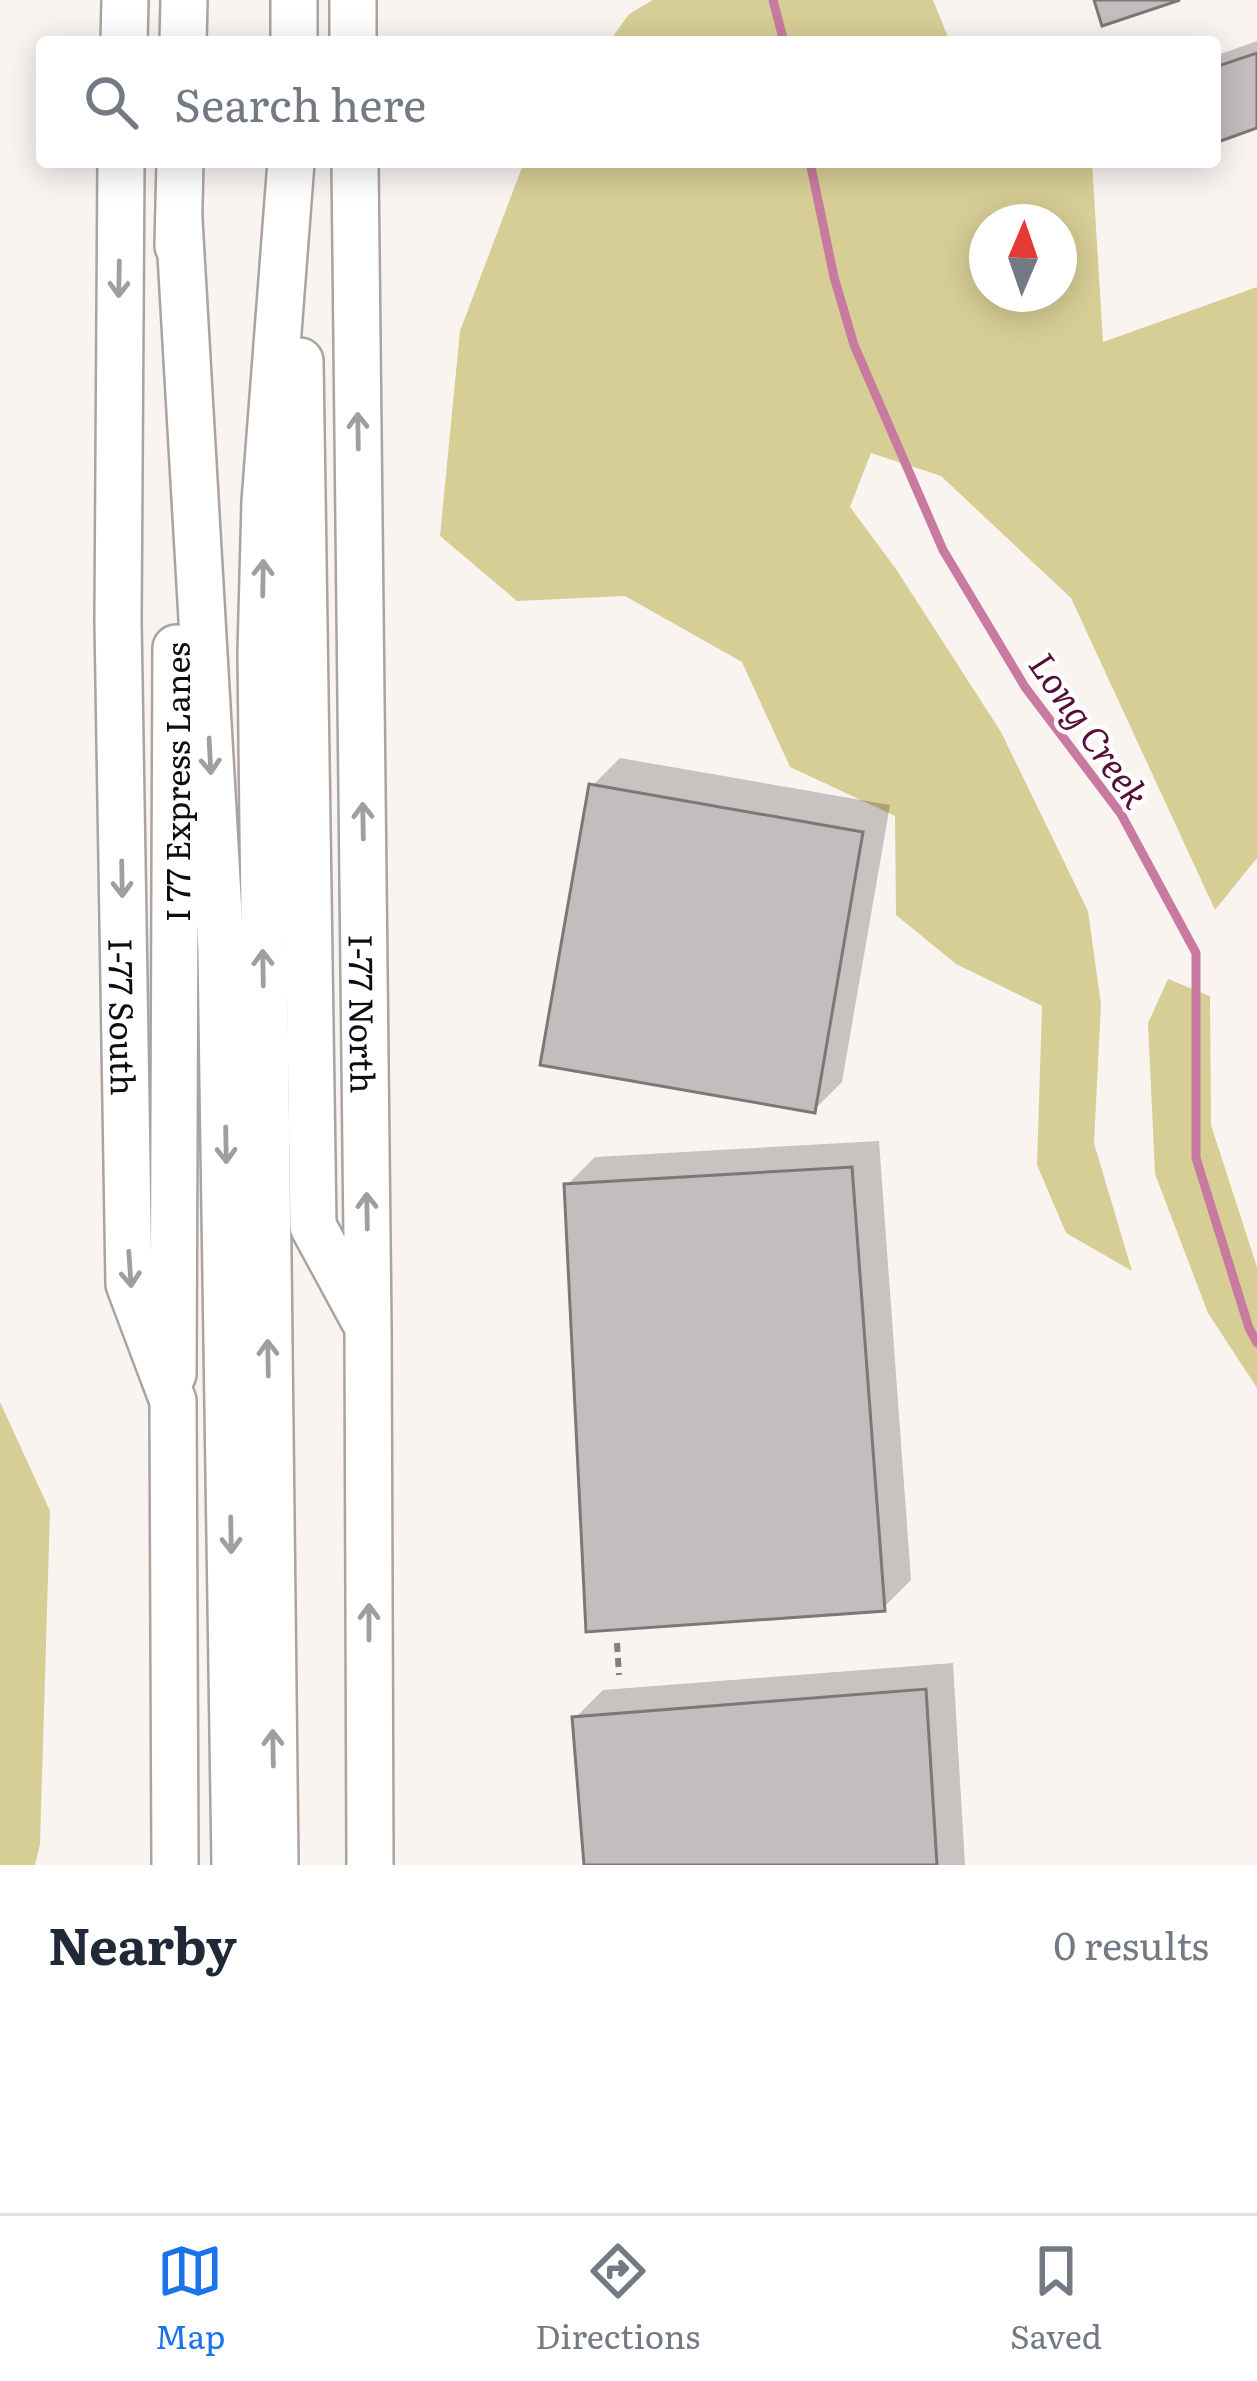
<!DOCTYPE html>
<html lang="en">
<head>
<meta charset="utf-8">
<style>
	:root { --surface:#fff; --page:#f2f2f3; --text:#1f2937; --muted:#747a83; --line:#e0e1e3; --accent:#1a73e8 }
	body { margin:0; font-family:Literata,serif; background:var(--page); color:var(--text) }
	.compass { position:absolute; left:969px; top:204px; width:108px; height:108px; border-radius:50%; background:var(--surface); box-shadow:0 6px 30px #0003; rotate:2deg }
	.list { margin:0; padding:0; list-style:none }
	h2 { display:flex; justify-content:space-between; align-items:center; height:156px; margin:0; padding:0 48px; font-size:51px }
	h2 small { font-size:39px; font-weight:400; color:var(--muted) }
	.icon { flex:none; width:66px; height:66px; fill:none; stroke:currentColor; stroke-width:2; stroke-linecap:round; stroke-linejoin:round }
	.map { position:relative; flex:none; width:1257px; height:1865px; overflow:hidden }
	.search { position:absolute; background:var(--surface); box-shadow:0 6px 30px #0003; left:36px; right:36px; top:36px; height:132px; display:flex; align-items:center; gap:30px; box-sizing:border-box; padding:0 42px; border-radius:12px; color:var(--muted); font-size:45px }
	.sheet { height:348px; background:var(--surface) }
	nav { display:flex; justify-content:space-around; align-items:center; box-sizing:border-box; height:168px; border-top:3px solid var(--line); background:var(--surface); font-size:33px; color:var(--muted) }
	nav a { display:grid; justify-items:center; gap:6px }
	nav .on { color:var(--accent) }
	.map>svg:first-child { display:block }
	.green { fill:#d7ce96; fill-rule:evenodd }
	.shadow { fill:#0003 }
	.lines { fill:none; stroke-linecap:round; stroke-linejoin:round }
	.stream { stroke:#c97aa0; stroke-width:9 }
	.building { fill:#c4bdbd; stroke:#7d7777; stroke-width:3 }
	.motorway-casing { stroke:#aaa4a1; stroke-width:50 }
	.path { stroke:#837f7d; stroke-width:6; stroke-dasharray:9 6; stroke-linecap:butt }
	.motorway { stroke:#fff; stroke-width:45 }
	.oneway { stroke:#9f9f9e }
	.labels { text-anchor:middle; dominant-baseline:central; stroke-width:9; stroke-linejoin:round; paint-order:stroke }
	.street-label { font-size:33px; fill:#100e0d; stroke:#fff }
	.water-label { font-size:36px; font-style:italic; fill:#550e37; stroke:#fff }
</style>
</head>
<body>
<div class="map">
<svg width="1257" height="1865" viewBox="0 0 1257 1865">
	<rect width="100%" height="100%" fill="#faf4f1"/>
	<g class="green">
		<polygon points="653,0 933,0 950,42 609,42 629,14"/>
		<path d="M524 162H1092L1103 342 1257 287V858L1215 910 1071 598 941 476 871 453 850 507 896 569 1001 732 1088 911 1101 1004 1094 1143 1132 1271 1066 1233 1037 1165 1042 1006 956 964 896 915 895 816 790 767 742 662 625 596 517 601 440 536 460 331ZM1059 222V294H987V222Z"/>
		<polygon points="1168,979 1210,996 1211,1125 1257,1267 1257,1388 1208,1313 1155,1174 1148,1023"/>
		<polygon points="0,1402 50,1511 40,1844 35,1865 0,1865"/>
	</g>
	<g class="shadow">
		<polygon points="1257,41 1257,125 1215,140 1215,56"/>
		<polygon points="620,758 890,805 842,1082 814,1110 592,786"/>
		<polygon points="879,1141 911,1580 883,1608 567,1185 595,1157"/>
		<polygon points="953,1663 965,1865 586,1865 575,1718 603,1690"/>
	</g>
	<g class="lines">
		<g class="stream">
			<polyline points="773,0 784,42"/>
			<polyline points="810,162 834,277 854,345 943,550 1025,687 1121,814 1196,953 1196,1158 1249,1328 1257,1343"/>
		</g>
	</g>
	<g class="building">
		<polygon points="1094,0 1180,0 1102,26"/>
		<polygon points="1257,53 1257,128 1215,143 1215,67"/>
		<polygon points="589,784 863,832 815,1113 540,1065"/>
		<polygon points="852,1167 885,1611 586,1632 564,1184"/>
		<polygon points="926,1689 937,1865 584,1865 572,1717"/>
	</g>
	<g class="lines">
		<defs>
			<g id="motorway">
				<polyline points="294,0 294,42"/>
				<polyline points="353,0 353,42"/>
				<polyline points="124,42 125,0"/>
				<polyline points="183,42 184,0"/>
				<path id="s1" d="M121 162 118 621 129 1284 173 1401 175 1865"/>
				<path id="s2" d="M355 162 368 1328 370 1865"/>
				<polyline points="179,220 221,949 235,1865"/>
				<polyline points="178,246 180,162"/>
				<polyline points="300,361 313,1226 364,1320"/>
				<polyline points="173,1374 176,648"/>
				<polyline points="275,1865 261,652 265,502 291,162"/>
			</g>
		</defs>
		<use href="#motorway" class="motorway-casing"/>
		<polyline class="path" points="617,1643 619,1675"/>
		<use href="#motorway" class="motorway"/>
	</g>
	<defs><path id="oneway-shaft" d="M-6 0H5M1.5-3L5.5 0L1.5 3" fill="none" stroke-width="1.6" stroke-linecap="round" stroke-linejoin="round" transform="scale(3)"/></defs>
	<g class="oneway">
		<use href="#oneway-shaft" transform="translate(119 279) rotate(91)"/>
		<use href="#oneway-shaft" transform="translate(358 431) rotate(-91)"/>
		<use href="#oneway-shaft" transform="translate(263 578) rotate(-89)"/>
		<use href="#oneway-shaft" transform="translate(210 756) rotate(87)"/>
		<use href="#oneway-shaft" transform="translate(363 821) rotate(-91)"/>
		<use href="#oneway-shaft" transform="translate(122 879) rotate(89)"/>
		<use href="#oneway-shaft" transform="translate(263 968) rotate(-91)"/>
		<use href="#oneway-shaft" transform="translate(226 1145) rotate(89)"/>
		<use href="#oneway-shaft" transform="translate(367 1211) rotate(-91)"/>
		<use href="#oneway-shaft" transform="translate(130 1269) rotate(86)"/>
		<use href="#oneway-shaft" transform="translate(268 1358) rotate(-91)"/>
		<use href="#oneway-shaft" transform="translate(231 1535) rotate(89)"/>
		<use href="#oneway-shaft" transform="translate(369 1622) rotate(-90)"/>
		<use href="#oneway-shaft" transform="translate(273 1748) rotate(-91)"/>
	</g>
	<g class="labels">
		<g class="street-label">
			<text transform="translate(175 782) rotate(-90)">I 77 Express Lanes</text>
			<text stroke="none"><textPath href="#s2" startOffset="852">I-77 North</textPath></text>
			<text stroke="none"><textPath href="#s1" startOffset="855">I-77 South</textPath></text>
		</g>
		<g class="water-label">
			<text transform="translate(1091 729) rotate(55)">Long Creek</text>
		</g>
	</g>
</svg>
<svg class="compass" viewBox="-18 -18 36 36"><path d="M0-13l5 13h-10z" fill="#e53935"/><path d="M0 13l5-13h-10z" fill="#747a83"/></svg>
<div class="search"><svg class="icon" aria-label="search" viewBox="0 0 24 24"><circle cx="10" cy="10" r="6"/><path d="M15 15l6 6"/></svg>Search here</div>
</div>
<section class="sheet">
<h2>Nearby<small>0 results</small></h2>
<ul class="list">
</ul>
</section>
<nav>
<a class="on"><svg class="icon" aria-label="map" viewBox="0 0 24 24"><path d="M3 6l6-2 6 2 6-2v14l-6 2-6-2-6 2zM9 4v14M15 6v14"/></svg>Map</a>
<a><svg class="icon" aria-label="directions" viewBox="0 0 24 24"><path d="M12 3l9 9-9 9-9-9zM9 14v-3h6M13 9l2 2-2 2"/></svg>Directions</a>
<a><svg class="icon" aria-label="saved" viewBox="0 0 24 24"><path d="M7 4h10v16l-5-4-5 4z"/></svg>Saved</a>
</nav>
</body>
</html>
